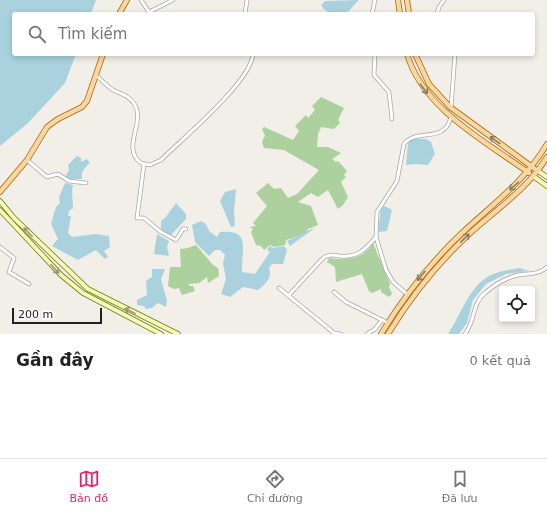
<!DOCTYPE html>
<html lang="vi">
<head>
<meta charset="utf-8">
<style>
	:root { --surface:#fff; --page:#f2f2f2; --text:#222; --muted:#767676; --line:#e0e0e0; --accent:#db2777 }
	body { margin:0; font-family:"DejaVu Sans",sans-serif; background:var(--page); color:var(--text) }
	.controls { position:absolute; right:12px; bottom:12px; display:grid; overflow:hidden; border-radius:4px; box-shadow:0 2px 6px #0003 }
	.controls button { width:36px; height:36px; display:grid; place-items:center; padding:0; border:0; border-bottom:1px solid var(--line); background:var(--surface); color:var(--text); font:20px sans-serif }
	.scale { position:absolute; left:12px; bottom:10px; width:90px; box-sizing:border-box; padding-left:4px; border:2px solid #212121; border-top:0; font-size:11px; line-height:14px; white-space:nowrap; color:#212121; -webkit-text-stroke:3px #fff; paint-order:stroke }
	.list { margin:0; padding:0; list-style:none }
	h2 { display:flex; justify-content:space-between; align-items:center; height:52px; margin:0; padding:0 16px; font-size:17px }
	h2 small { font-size:13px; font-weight:400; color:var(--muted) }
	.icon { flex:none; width:22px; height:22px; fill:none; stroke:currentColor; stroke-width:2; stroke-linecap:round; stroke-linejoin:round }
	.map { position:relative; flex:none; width:547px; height:334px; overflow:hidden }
	.search { position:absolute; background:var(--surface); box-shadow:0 2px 6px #0003; left:12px; right:12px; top:12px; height:44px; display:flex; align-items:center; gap:10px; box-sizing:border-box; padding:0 14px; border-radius:4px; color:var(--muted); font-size:15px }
	.sheet { height:124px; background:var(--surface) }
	nav { display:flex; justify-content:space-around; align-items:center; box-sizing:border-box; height:56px; border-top:1px solid var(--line); background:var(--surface); font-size:11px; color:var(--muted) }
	nav a { display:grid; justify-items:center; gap:2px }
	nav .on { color:var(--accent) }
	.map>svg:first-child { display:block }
	.forest { fill:#acd09e }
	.water { fill:#aad2de }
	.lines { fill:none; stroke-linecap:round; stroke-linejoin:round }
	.street-casing { stroke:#a8a8a8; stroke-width:4.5 }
	.secondary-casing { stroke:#6e7b06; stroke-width:5.5 }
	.primary-casing { stroke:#9e6a01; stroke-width:6 }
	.street { stroke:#fff; stroke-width:3 }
	.secondary { stroke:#f6f9be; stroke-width:4 }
	.primary { stroke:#fbd6a4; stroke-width:4.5 }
	.oneway { stroke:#8e7c62 }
	.oneway2 { stroke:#969877 }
</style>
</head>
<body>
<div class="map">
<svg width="547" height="334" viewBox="0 0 547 334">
	<rect width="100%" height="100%" fill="#f2eee8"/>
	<g class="forest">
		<polygon points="321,97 344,108 338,120 340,123 334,129 321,127 318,134 317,147 328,147 341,153 332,159 336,162 338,161 347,171 344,175 346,177 341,182 348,197 343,205 338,209 328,190 318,197 311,193 298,202 311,206 318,225 308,229 304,234 286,240 285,245 274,247 270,245 264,250 261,246 256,245 251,232 253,229 250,227 256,226 253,223 267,206 256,193 268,183 274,189 281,188 288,198 297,194 319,170 284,150 264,148 262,142 265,135 262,130 264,127 293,140 299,131 295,126 306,115 308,118 315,110 312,106"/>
		<path d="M373 243 390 284 389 287 392 294 389 297 381 292V289L372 293 369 291 362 274 336 282 335 267 327 262 329 258C346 260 363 260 373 243Z"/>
		<polygon points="196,245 213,265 218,268 219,276 208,283 207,277 199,283 188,284 190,286 193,286 195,291 182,295 179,288 174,289 168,286 170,267 181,267 180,249 188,248"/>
	</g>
	<g class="water">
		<polygon points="0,0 96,0 91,14 14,14 14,54 76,54 65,83 28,123 0,146"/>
		<path d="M359 0C355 3 353 7 350 10 341 17 326 15 321 5L325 1Z"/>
		<polygon points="411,139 426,139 431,142 435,154 428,165 415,164 406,165 408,143"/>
		<path d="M77 156 81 158V162L87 159 90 163C84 168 81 172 82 179H71L65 177 69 170 68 165Z"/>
		<path d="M65 183 73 185C71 193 73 199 73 208L69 211 68 216H71L68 233 72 237 96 234 109 236 110 247 104 251 108 257 105 259 96 250 78 260 52 246 58 239 51 224 56 207 60 203 59 197Z"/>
		<polygon points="236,189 234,212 235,226 231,227 220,201 225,192"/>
		<polygon points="176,203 186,214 186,219 171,235 161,230 161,221 165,218"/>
		<polygon points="385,206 392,210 387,231 378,232 381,208"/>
		<path d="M201 221 206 224 209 231 217 237 220 232C252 229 241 249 242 272L255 274 270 252 267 250 270 246 273 248 284 246 287 250 283 264H272L269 268C273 278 265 284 258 290L243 287 230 297 221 294 226 279 223 263 225 255 220 250H215L209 256 195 242 192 225Z"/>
		<polygon points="315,228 290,246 287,241 309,230"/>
		<polygon points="157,234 169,241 167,247 169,256 154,254"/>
		<path d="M520 268 529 271 506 274 486 284 473 300 467 323 459 334H448C461 315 468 288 489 276 498 271 510 270 520 268Z"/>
		<polygon points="152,269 165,269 161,279 167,301 166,307 158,303 152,308 146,309 144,306 137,305 137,300 147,295 146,281 152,277"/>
	</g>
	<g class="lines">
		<defs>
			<g id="street">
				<polyline points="141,0 149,12 173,0"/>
				<polyline points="245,14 247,0"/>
				<polyline points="372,14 375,0"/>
				<polyline points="437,14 439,7 444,0"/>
				<polyline points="375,54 374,75 389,92 392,119"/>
				<path d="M96 75C101 80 107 86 113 90 121 94 130 96 135 105 145 124 121 148 141 163L150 165 161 160C182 139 251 82 253 54"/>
				<polyline points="451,108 455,54"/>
				<polyline points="27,160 47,177 58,174 69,181 86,183"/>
				<polyline points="144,164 137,218 144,218 161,232 176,240 183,229 186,229"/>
				<polyline points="0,247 14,258 9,272 29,284"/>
				<polyline points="279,288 334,333 341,334"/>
				<polyline points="334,292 346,302 388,323"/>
				<path d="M407 294 393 282 386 270 376 237 377 212 397 181 404 144C417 127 444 145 451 117"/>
				<path d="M289 295 323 258C329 254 333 255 339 256 357 258 365 250 376 237"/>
				<polyline points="367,334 375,329 382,320"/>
				<path d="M465 334C475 322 472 303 485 293 494 285 506 278 518 275 528 273 539 275 547 267"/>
			</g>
			<g id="secondary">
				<polyline points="538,171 547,177"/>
				<polyline points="533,176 547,186"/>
				<polyline points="0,201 14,218 88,289 178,334"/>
				<polyline points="0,210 61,275 83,293 161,334"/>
			</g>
			<g id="primary">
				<polyline points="398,0 400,14"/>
				<polyline points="407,0 409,14"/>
				<polyline points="119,14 127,0"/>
				<path d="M407 54C423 109 485 141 529 173"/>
				<polyline points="415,54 429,84 450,107 535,169"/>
				<polyline points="0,192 27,160 47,127 58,119 82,107 87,101 103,54"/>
				<path d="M381 334C404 296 431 262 463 232 493 204 526 180 547 144"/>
				<path d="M388 334C410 298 436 265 467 236 494 211 528 189 547 157"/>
			</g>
		</defs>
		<use href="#street" class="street-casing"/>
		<use href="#secondary" class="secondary-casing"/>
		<use href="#primary" class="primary-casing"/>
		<use href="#street" class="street"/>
		<use href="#secondary" class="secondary"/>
		<use href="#primary" class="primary"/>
	</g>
	<defs><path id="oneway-shaft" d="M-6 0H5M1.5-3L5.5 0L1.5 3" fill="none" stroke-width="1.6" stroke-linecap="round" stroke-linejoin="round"/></defs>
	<g class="oneway">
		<use href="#oneway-shaft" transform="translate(424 89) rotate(53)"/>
		<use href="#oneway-shaft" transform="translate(495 140) rotate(-144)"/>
		<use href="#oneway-shaft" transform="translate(514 186) rotate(138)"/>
		<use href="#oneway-shaft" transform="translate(465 238) rotate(-44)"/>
		<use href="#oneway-shaft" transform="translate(421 276) rotate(131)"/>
	</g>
	<g class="oneway2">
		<use href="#oneway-shaft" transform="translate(28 232) rotate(-135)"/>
		<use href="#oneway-shaft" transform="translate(55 269) rotate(47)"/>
		<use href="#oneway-shaft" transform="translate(130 311) rotate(-154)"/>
	</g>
</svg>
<div class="controls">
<button><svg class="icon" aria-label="locate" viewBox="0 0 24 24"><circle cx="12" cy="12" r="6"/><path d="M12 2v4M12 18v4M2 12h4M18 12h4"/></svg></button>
</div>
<div class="scale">200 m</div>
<div class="search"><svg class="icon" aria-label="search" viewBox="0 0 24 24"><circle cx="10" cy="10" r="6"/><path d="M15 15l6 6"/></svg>Tìm kiếm</div>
</div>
<section class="sheet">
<h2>Gần đây<small>0 kết quả</small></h2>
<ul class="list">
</ul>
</section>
<nav>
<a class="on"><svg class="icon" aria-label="map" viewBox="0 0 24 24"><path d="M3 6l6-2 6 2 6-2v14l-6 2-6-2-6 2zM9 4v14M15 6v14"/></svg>Bản đồ</a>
<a><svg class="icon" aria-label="directions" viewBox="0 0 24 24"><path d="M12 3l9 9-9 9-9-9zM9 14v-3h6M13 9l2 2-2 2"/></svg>Chỉ đường</a>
<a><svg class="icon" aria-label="saved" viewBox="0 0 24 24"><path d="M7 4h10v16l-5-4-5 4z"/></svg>Đã lưu</a>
</nav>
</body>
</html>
